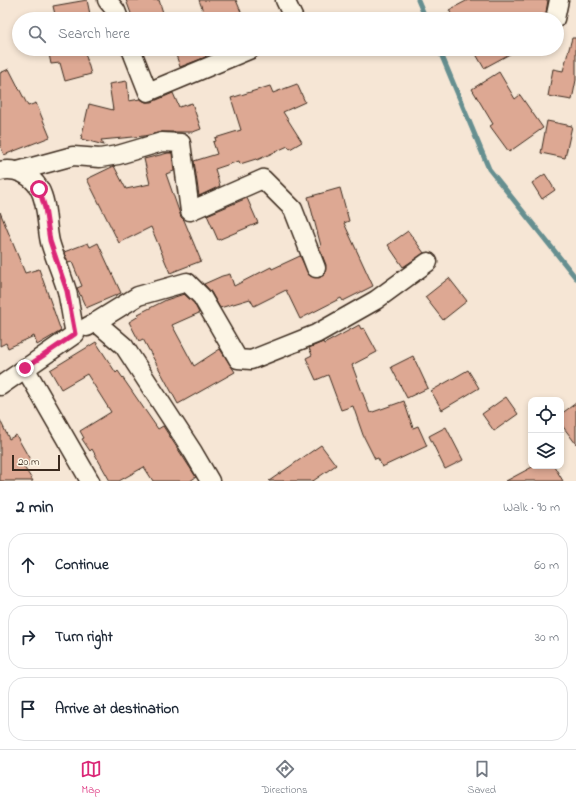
<!DOCTYPE html>
<html lang="en">
<head>
<meta charset="utf-8">
<style>
	:root { --surface:#fff; --page:#f2f2f3; --text:#1f2937; --muted:#747a83; --line:#e0e1e3; --accent:#db2777 }
	body { margin:0; font-family:"Indie Flower",sans-serif; background:var(--page); color:var(--text) }
	.controls { position:absolute; right:12px; bottom:12px; display:grid; overflow:hidden; border-radius:8px; box-shadow:0 2px 6px #0003 }
	.controls button { width:36px; height:36px; display:grid; place-items:center; padding:0; border:0; border-bottom:1px solid var(--line); background:var(--surface); color:var(--text); font:20px sans-serif }
	.scale { position:absolute; left:12px; bottom:10px; width:48px; box-sizing:border-box; padding-left:4px; border:2px solid #3b2a1e; border-top:0; font-size:11px; line-height:14px; white-space:nowrap; color:#3b2a1e; -webkit-text-stroke:3px #fcf5e5; paint-order:stroke }
	.stop { position:absolute; width:12px; height:12px; margin:-9px; border:3px solid #db2777; border-radius:50%; background:#fff }
	.stop.end { background:#db2777; border-color:#fff; box-shadow:0 1px 4px #0008 }
	.list { margin:0; padding:0; list-style:none }
	h2 { display:flex; justify-content:space-between; align-items:center; height:52px; margin:0; padding:0 16px; font-size:17px }
	h2 small { font-size:13px; font-weight:400; color:var(--muted) }
	.list li { display:grid; grid-template-columns:26px 1fr auto; gap:12px; align-items:center; box-sizing:border-box; height:64px; margin:0 8px 8px; padding:0 8px; border:1px solid var(--line); border-radius:16px }
	.list b { display:block; font-size:15px; white-space:nowrap }
	.list em { font-size:13px; font-style:normal; color:var(--muted) }
	.icon { flex:none; width:22px; height:22px; fill:none; stroke:currentColor; stroke-width:2; stroke-linecap:round; stroke-linejoin:round }
	.map { position:relative; flex:none; width:576px; height:481px; overflow:hidden }
	.search { position:absolute; background:var(--surface); box-shadow:0 2px 6px #0003; left:12px; right:12px; top:12px; height:44px; display:flex; align-items:center; gap:10px; box-sizing:border-box; padding:0 14px; border-radius:22px; color:var(--muted); font-size:15px }
	.sheet { height:268px; background:var(--surface) }
	nav { display:flex; justify-content:space-around; align-items:center; box-sizing:border-box; height:56px; border-top:1px solid var(--line); background:var(--surface); font-size:11px; color:var(--muted) }
	nav a { display:grid; justify-items:center; gap:2px }
	nav .on { color:var(--accent) }
	.map>svg:first-child { display:block }
	.lines { fill:none; stroke-linecap:round; stroke-linejoin:round }
	.stream { stroke:#668f90; stroke-width:5 }
	.building { fill:#dda893; stroke:#3b2a1e }
	.minor-casing { stroke:#3b2a1e; stroke-width:21 }
	.minor { stroke:#fcf5e5; stroke-width:18 }
	.route { stroke:#db2777; stroke-width:5 }
</style>
</head>
<body>
<div class="map">
<svg width="576" height="481" viewBox="0 0 576 481">
	<rect width="100%" height="100%" fill="#f6e6d5"/>
	<filter id="ink" filterUnits="userSpaceOnUse"><feTurbulence type="fractalNoise" baseFrequency=".025" numOctaves="2"/><feDisplacementMap in="SourceGraphic" scale="8" xChannelSelector="R" yChannelSelector="G"/><feConvolveMatrix kernelMatrix="1 2 1 2 8 2 1 2 1" color-interpolation-filters="sRGB"/></filter>
	<g filter="url(#ink)">
		<g class="lines">
			<g class="stream">
				<polyline points="418,0 426,19"/>
				<polyline points="439,49 489,169 576,278"/>
			</g>
		</g>
		<g class="building">
			<polygon points="87,0 91,19 56,19 53,6"/>
			<polygon points="126,0 159,0 165,19 133,19"/>
			<polygon points="199,0 236,0 244,19 206,19"/>
			<polygon points="468,0 548,0 545,19 454,19 449,10"/>
			<polygon points="572,38 576,38 576,80 572,100 548,96 553,69 563,71"/>
			<polygon points="48,49 84,49 91,74 65,81 60,63 51,64"/>
			<polygon points="174,49 203,49 206,57 180,67"/>
			<polygon points="473,49 519,49 484,68"/>
			<polygon points="9,69 28,106 36,103 50,137 4,155 0,145 0,73"/>
			<polygon points="499,72 515,99 520,95 543,128 509,152 490,126 493,124 472,89"/>
			<polygon points="127,81 129,101 140,99 146,102 152,102 173,93 179,107 192,103 201,129 193,132 162,132 144,136 101,140 104,145 81,139 89,104 113,110 109,84"/>
			<polygon points="297,84 305,102 283,112 302,142 290,149 288,146 257,160 256,159 240,164 239,161 215,169 220,186 199,196 194,161 217,154 213,142 216,141 215,138 241,130 231,98 270,86 273,93"/>
			<polygon points="547,121 572,126 565,158 541,153"/>
			<polygon points="168,153 172,153 174,171 166,174 181,217 184,220 201,261 170,273 151,227 119,243 87,179 114,166 126,189 150,184 144,159"/>
			<polygon points="545,174 555,190 542,199 532,183"/>
			<polygon points="340,188 349,221 344,223 373,286 343,301 341,298 300,319 286,290 254,306 250,299 220,308 211,292 204,284 222,276 230,274 234,286 271,267 272,269 300,256 310,276 319,278 324,275 326,265 319,247 321,246 308,197"/>
			<polygon points="247,198 258,223 218,240 207,215"/>
			<polygon points="0,212 25,273 39,269 61,331 37,345 34,336 8,348 6,343 0,346"/>
			<polygon points="408,231 424,253 403,267 388,245"/>
			<polygon points="88,243 90,247 98,243 121,293 86,308 77,288 82,286 72,262 68,263 64,252"/>
			<polygon points="449,278 467,301 443,320 425,297"/>
			<polygon points="184,294 194,303 199,313 172,325 194,366 220,349 235,372 178,404 143,339 139,341 129,322 139,316 138,314 166,300"/>
			<polygon points="359,325 361,329 364,328 377,352 352,365 370,413 404,401 413,428 418,426 427,446 382,467 378,458 375,459 363,435 353,406 341,410 328,375 316,380 306,358 312,355 309,348 323,342 324,344"/>
			<polygon points="96,342 116,373 118,371 158,429 163,426 196,477 190,481 153,481 144,467 119,481 110,481 92,449 90,451 82,439 84,438 80,431 111,412 87,374 61,389 50,370"/>
			<polygon points="413,356 428,388 407,398 391,367"/>
			<polygon points="468,370 479,388 442,410 431,391"/>
			<polygon points="506,397 518,414 494,431 482,414"/>
			<polygon points="576,403 576,444 561,424 561,414"/>
			<polygon points="0,420 9,439 16,435 32,463 24,467 33,481 0,481"/>
			<polygon points="446,427 463,460 445,469 429,436"/>
			<polygon points="321,445 336,465 313,481 269,481"/>
			<polygon points="534,466 554,466 563,481 506,481"/>
		</g>
		<g class="lines">
			<defs>
				<g id="minor">
					<polyline points="107,0 116,11 119,19"/>
					<polyline points="285,0 294,19"/>
					<polyline points="555,19 559,0"/>
					<polyline points="131,49 148,92 251,49"/>
					<path d="M0 171C15 167 31 175 39 188 48 204 46 225 50 242 55 259 62 275 67 291 70 305 72 320 75 334L0 386"/>
					<polyline points="18,171 73,156 100,158 118,155 162,142 181,143 190,211 263,179 293,209 316,268"/>
					<polyline points="96,322 138,296 187,282 202,297 238,359 251,360 316,334 376,300 428,262"/>
					<polyline points="87,327 96,322 124,346 193,452 210,481"/>
					<polyline points="25,368 90,481"/>
				</g>
			</defs>
			<use href="#minor" class="minor-casing"/>
			<use href="#minor" class="minor"/>
		</g>
	</g>
	<g class="lines" filter="url(#ink)">
		<polyline class="route" points="25,368 75,334 67,291 50,241 45,208 39,189"/>
	</g>
</svg>
<div class="controls">
<button><svg class="icon" aria-label="locate" viewBox="0 0 24 24"><circle cx="12" cy="12" r="6"/><path d="M12 2v4M12 18v4M2 12h4M18 12h4"/></svg></button>
<button><svg class="icon" aria-label="layers" viewBox="0 0 24 24"><path d="M12 4l9 5-9 5-9-5zM3 14l9 5 9-5"/></svg></button>
</div>
<div class="scale">20 m</div>
<div class="stop" style="left:39px;top:189px"></div>
<div class="stop end" style="left:25px;top:368px"></div>
<div class="search"><svg class="icon" aria-label="search" viewBox="0 0 24 24"><circle cx="10" cy="10" r="6"/><path d="M15 15l6 6"/></svg>Search here</div>
</div>
<section class="sheet">
<h2>2 min<small>Walk · 90 m</small></h2>
<ul class="list">
<li><svg class="icon" aria-label="ahead" viewBox="0 0 24 24"><path d="M12 20V5M6 11l6-6 6 6"/></svg><div><b>Continue</b></div><em>60 m</em></li>
<li><svg class="icon" aria-label="right" viewBox="0 0 24 24"><path d="M7 20v-9h11M14 6l5 5-5 5"/></svg><div><b>Turn right</b></div><em>30 m</em></li>
<li><svg class="icon" aria-label="arrive" viewBox="0 0 24 24"><path d="M6 21V4h12l-3 4 3 4H6"/></svg><div><b>Arrive at destination</b></div></li>
</ul>
</section>
<nav>
<a class="on"><svg class="icon" aria-label="map" viewBox="0 0 24 24"><path d="M3 6l6-2 6 2 6-2v14l-6 2-6-2-6 2zM9 4v14M15 6v14"/></svg>Map</a>
<a><svg class="icon" aria-label="directions" viewBox="0 0 24 24"><path d="M12 3l9 9-9 9-9-9zM9 14v-3h6M13 9l2 2-2 2"/></svg>Directions</a>
<a><svg class="icon" aria-label="saved" viewBox="0 0 24 24"><path d="M7 4h10v16l-5-4-5 4z"/></svg>Saved</a>
</nav>
</body>
</html>
